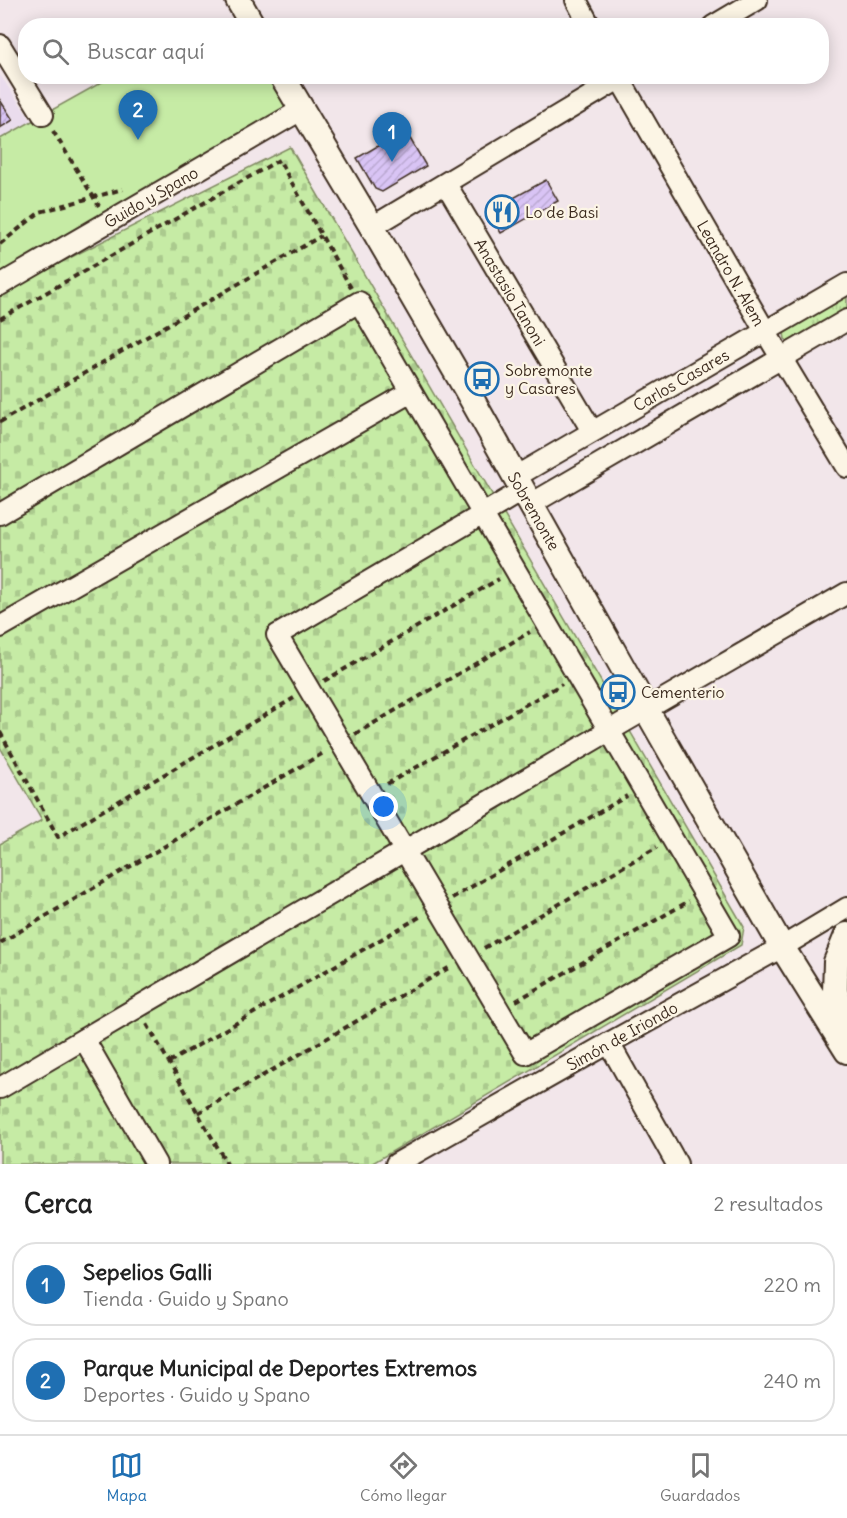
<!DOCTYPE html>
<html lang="es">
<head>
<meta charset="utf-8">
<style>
	:root { --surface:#fff; --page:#f6f6f6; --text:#222; --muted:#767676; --line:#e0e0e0; --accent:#1f6fb2 }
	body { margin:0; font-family:Delius,sans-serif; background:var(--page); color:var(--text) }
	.you { position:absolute; left:384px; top:807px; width:21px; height:21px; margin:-15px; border:4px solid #fff; border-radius:50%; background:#1a73e8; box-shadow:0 0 0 9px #1a73e833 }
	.badge { display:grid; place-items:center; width:39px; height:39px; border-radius:50%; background:var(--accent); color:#fff; font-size:20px; font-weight:700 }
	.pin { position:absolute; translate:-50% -50px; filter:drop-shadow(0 2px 3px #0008) }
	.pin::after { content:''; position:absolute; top:32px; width:21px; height:18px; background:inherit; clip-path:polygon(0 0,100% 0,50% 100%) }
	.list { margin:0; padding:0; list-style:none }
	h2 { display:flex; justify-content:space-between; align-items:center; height:78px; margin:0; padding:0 24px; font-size:26px }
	h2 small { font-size:20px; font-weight:400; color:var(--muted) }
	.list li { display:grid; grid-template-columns:39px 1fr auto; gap:18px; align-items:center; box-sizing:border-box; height:84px; margin:0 12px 12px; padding:0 12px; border:2px solid var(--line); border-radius:24px }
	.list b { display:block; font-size:22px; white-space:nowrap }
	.list p { margin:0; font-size:20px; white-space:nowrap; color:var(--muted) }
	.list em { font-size:20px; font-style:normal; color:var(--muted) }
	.icon { flex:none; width:33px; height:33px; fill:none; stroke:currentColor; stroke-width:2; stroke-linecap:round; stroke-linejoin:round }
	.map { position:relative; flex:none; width:847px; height:1164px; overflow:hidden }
	.search { position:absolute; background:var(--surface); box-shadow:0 3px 15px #0003; left:18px; right:18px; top:18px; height:66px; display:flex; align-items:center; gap:15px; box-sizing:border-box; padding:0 21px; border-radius:24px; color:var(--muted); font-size:22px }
	.sheet { height:270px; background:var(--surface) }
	nav { display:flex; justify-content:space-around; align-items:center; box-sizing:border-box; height:84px; border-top:2px solid var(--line); background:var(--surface); font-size:16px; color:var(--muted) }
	nav a { display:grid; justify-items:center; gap:3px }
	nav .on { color:var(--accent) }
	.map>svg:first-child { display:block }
	.built { fill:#eadced }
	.grass { fill:url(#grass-tufts); stroke:#808a62; stroke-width:1.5 }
	.cemetery { fill:url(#cemetery-stones); stroke:#808a62; stroke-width:1.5 }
	.green { fill:#c6eba5; stroke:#808a62; stroke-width:1.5 }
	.building { fill:url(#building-hatch); stroke:#3b2a1e; stroke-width:1.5 }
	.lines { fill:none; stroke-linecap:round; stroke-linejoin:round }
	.minor-casing { stroke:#3b2a1e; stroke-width:24 }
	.major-casing { stroke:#3b2a1e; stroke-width:28 }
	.path { stroke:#3b2a1e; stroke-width:4; stroke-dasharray:6 4.5; stroke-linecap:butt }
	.minor { stroke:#fcf5e5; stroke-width:20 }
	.major { stroke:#fcf5e5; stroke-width:24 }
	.labels { text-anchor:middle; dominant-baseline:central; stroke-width:4.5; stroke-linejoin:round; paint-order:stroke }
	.street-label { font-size:16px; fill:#3b2a1e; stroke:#fcf5e5 }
	.poi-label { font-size:16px; fill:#3b2a1e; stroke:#fcf5e5; text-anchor:start }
</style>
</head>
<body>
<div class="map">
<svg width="847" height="1164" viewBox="0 0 847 1164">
	<defs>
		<pattern id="grass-tufts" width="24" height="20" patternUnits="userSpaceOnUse" patternTransform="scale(1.5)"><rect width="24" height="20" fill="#c6eba5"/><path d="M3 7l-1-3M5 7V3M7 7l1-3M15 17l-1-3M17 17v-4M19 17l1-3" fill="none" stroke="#abca8e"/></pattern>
		<pattern id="cemetery-stones" width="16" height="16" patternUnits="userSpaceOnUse" patternTransform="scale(1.5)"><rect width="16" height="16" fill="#c6eba5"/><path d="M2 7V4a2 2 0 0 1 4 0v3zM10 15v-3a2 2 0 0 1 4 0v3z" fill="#abca8e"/></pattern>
		<pattern id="building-hatch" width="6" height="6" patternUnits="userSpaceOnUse" patternTransform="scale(1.5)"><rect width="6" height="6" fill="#d9c4f5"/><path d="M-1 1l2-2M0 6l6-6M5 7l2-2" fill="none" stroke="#bba9d2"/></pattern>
	</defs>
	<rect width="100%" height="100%" fill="#f2e6ea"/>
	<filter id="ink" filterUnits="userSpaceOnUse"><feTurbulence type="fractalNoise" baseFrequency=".0167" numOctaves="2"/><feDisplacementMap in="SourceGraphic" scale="12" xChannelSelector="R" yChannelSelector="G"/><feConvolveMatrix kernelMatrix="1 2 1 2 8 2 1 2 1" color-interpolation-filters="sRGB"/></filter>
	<g filter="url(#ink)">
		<polygon class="built" points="0,75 32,122 0,139"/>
		<polygon class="grass" points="847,292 847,313 791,343 785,339 784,333 785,330"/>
		<polygon class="cemetery" points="290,147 744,927 741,945 371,1164 0,1164 0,844 42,820 0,747 0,293"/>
		<polygon class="green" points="111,77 271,77 294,114 0,285 0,139"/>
		<g class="building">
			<polygon points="0,100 13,120 0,128"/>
			<polygon points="405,130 426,166 382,192 375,189 357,158"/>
			<polygon points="546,180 558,201 501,233 488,212"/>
		</g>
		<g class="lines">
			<defs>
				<g id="minor">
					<polyline points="576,0 590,26"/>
					<polyline points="713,26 757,0"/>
					<polyline points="0,45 43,115"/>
					<polyline points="618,76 765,331 847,467"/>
					<polyline points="446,184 592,431"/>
					<polyline points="372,227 624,76"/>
					<polyline points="0,285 301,110"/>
					<polyline points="515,477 847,284"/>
					<polyline points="531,504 847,320"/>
					<path d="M0 514 359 302C483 514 606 725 729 936L525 1054 277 635 483 514 523 490"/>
					<polyline points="0,627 411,392"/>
					<polyline points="84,1039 156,1164"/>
					<polyline points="609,1043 677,1164"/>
					<polyline points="0,1088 624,722 847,593"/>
					<polyline points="396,1164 609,1043 782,947 847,908"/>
				</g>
				<g id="major">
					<polyline points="238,0 253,26"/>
					<polyline points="282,76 372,227 466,389 646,709 782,947 847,1051"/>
					<polyline points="847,935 836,962 835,991 847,1027"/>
				</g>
			</defs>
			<use href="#minor" class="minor-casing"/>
			<use href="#major" class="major-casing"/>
			<g class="path">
				<polyline points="53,131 99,206"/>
				<polyline points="0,244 40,212 123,189"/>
				<polyline points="0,319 279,160 351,288"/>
				<polyline points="0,422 321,236"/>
				<polyline points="324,681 499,579"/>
				<polyline points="0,732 58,837 294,698"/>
				<polyline points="355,734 530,632"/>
				<polyline points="387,784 562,684"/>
				<polyline points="452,898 627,796"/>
				<polyline points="0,943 325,752"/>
				<polyline points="484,948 657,847"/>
				<polyline points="516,1001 689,901"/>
				<polyline points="147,1024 227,1164"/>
				<polyline points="169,1062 423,915"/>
				<polyline points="198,1113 452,966"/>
			</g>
			<use href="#minor" class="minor"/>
			<use href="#major" class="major"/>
		</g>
	</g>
	<defs>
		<symbol id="restaurant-ring" viewBox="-11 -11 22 22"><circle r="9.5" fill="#fcf5e5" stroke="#1f6fb2" stroke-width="1.5"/><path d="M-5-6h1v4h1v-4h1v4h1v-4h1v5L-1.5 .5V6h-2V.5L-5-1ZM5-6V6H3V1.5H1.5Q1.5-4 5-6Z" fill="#1f6fb2"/></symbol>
		<symbol id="bus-ring" viewBox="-11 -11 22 22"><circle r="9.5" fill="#fcf5e5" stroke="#1f6fb2" stroke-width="1.5"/><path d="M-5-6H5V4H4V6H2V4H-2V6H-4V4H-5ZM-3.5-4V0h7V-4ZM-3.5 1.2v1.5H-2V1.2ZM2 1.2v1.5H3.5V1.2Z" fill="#1f6fb2"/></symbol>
	</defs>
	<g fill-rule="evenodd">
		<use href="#restaurant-ring" x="483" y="193" width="38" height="38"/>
		<use href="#bus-ring" x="463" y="360" width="38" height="38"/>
		<use href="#bus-ring" x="599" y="673" width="38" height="38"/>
	</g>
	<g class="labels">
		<g class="street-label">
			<text transform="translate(151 197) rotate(-30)">Guido y Spano</text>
			<text transform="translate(731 273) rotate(60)">Leandro N. Alem</text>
			<text transform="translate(510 292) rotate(59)">Anastasio Tanoni</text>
			<text transform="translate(681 380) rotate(-30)">Carlos Casares</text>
			<text transform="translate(534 511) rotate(60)">Sobremonte</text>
			<text transform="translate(622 1036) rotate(-29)">Simón de Iriondo</text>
		</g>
		<g class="poi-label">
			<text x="525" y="212">Lo de Basi</text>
			<text x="505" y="370">Sobremonte<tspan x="505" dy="18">y Casares</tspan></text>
			<text x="641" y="692">Cementerio</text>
		</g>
	</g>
</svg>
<div class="you"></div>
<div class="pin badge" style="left:392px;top:162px">1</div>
<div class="pin badge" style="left:138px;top:140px">2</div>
<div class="search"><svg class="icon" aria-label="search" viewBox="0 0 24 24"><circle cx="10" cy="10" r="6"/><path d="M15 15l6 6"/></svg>Buscar aquí</div>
</div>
<section class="sheet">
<h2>Cerca<small>2 resultados</small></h2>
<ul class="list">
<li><span class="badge">1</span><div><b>Sepelios Galli</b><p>Tienda · Guido y Spano</p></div><em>220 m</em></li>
<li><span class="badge">2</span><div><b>Parque Municipal de Deportes Extremos</b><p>Deportes · Guido y Spano</p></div><em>240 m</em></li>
</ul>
</section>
<nav>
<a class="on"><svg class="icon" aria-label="map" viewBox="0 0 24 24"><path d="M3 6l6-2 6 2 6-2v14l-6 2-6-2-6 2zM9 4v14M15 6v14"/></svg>Mapa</a>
<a><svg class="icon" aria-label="directions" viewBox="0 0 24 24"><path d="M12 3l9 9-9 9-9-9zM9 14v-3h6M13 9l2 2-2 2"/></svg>Cómo llegar</a>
<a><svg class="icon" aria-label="saved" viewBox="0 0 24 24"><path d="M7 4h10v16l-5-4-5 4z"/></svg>Guardados</a>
</nav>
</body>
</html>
